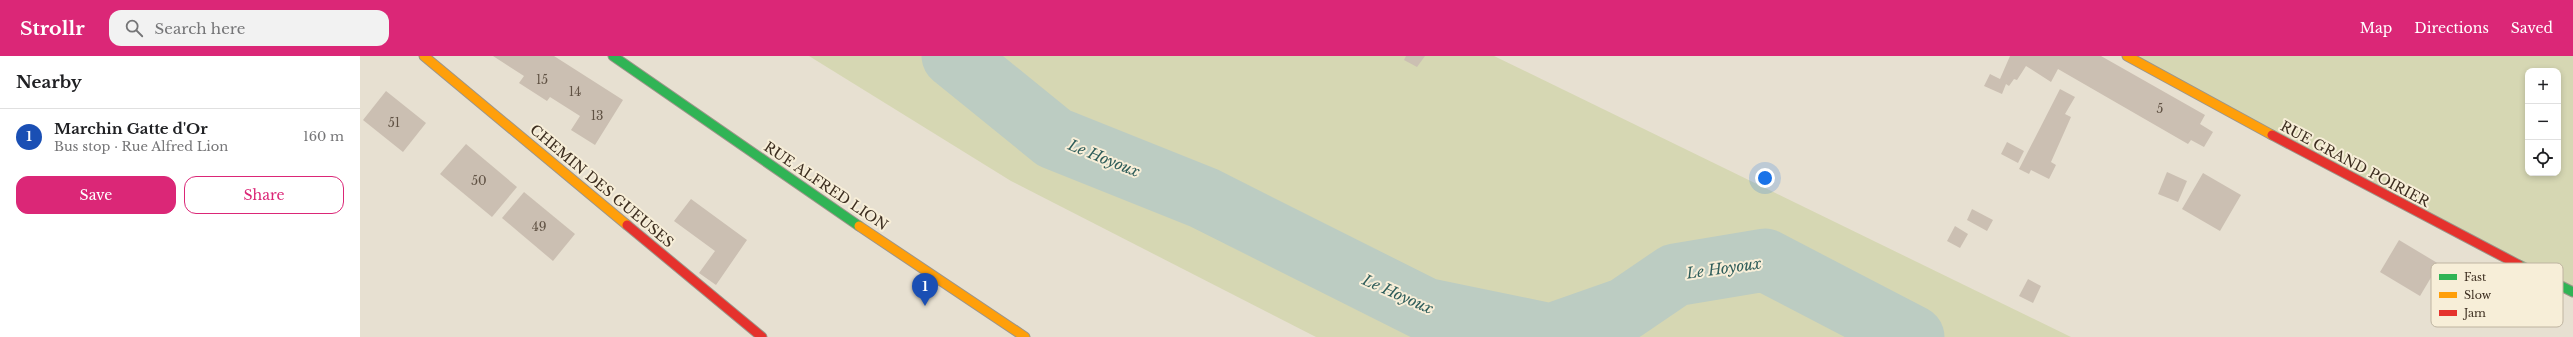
<!DOCTYPE html>
<html lang="en">
<head>
<meta charset="utf-8">
<style>
	:root { --surface:#fff; --page:#f2f2f2; --text:#202124; --muted:#757577; --line:#e0e0e0; --accent:#db2777 }
	body { margin:0; font-family:"Libre Baskerville",serif; background:var(--page); color:var(--text) }
	.controls { position:absolute; right:12px; top:12px; display:grid; overflow:hidden; border-radius:8px; box-shadow:0 2px 6px #0003 }
	.controls button { width:36px; height:36px; display:grid; place-items:center; padding:0; border:0; border-bottom:1px solid var(--line); background:var(--surface); color:var(--text); font:20px sans-serif }
	.you { position:absolute; left:1405px; top:122px; width:14px; height:14px; margin:-10px; border:3px solid #fff; border-radius:50%; background:#1a73e8; box-shadow:0 0 0 6px #1a73e833 }
	.badge { display:grid; place-items:center; width:26px; height:26px; border-radius:50%; background:var(--accent); color:#fff; font-size:13px; font-weight:700 }
	.pin { position:absolute; translate:-50% -33px; filter:drop-shadow(0 1px 2px #0008) }
	.pin::after { content:''; position:absolute; top:21px; width:14px; height:12px; background:inherit; clip-path:polygon(0 0,100% 0,50% 100%) }
	.list { margin:0; padding:0; list-style:none }
	h2 { display:flex; justify-content:space-between; align-items:center; height:52px; margin:0; padding:0 16px; font-size:17px }
	h2 small { font-size:13px; font-weight:400; color:var(--muted) }
	.list li { display:grid; grid-template-columns:26px 1fr auto; gap:12px; align-items:center; box-sizing:border-box; height:56px; padding:0 16px; border-top:1px solid var(--line) }
	.list b { display:block; font-size:15px; white-space:nowrap }
	.list p { margin:0; font-size:13px; white-space:nowrap; color:var(--muted) }
	.list em { font-size:13px; font-style:normal; color:var(--muted) }
	.actions { display:flex; gap:8px; padding:12px 16px }
	.actions a { flex:1; padding:9px 0; border:1px solid var(--accent); border-radius:12px; text-align:center; font-size:14px; color:var(--accent) }
	.actions .main { background:var(--accent); color:#fff }
	.icon { flex:none; width:22px; height:22px; fill:none; stroke:currentColor; stroke-width:2; stroke-linecap:round; stroke-linejoin:round }
	.map { position:relative; flex:none; width:2213px; height:281px; overflow:hidden }
	header { display:flex; align-items:center; gap:24px; box-sizing:border-box; height:56px; padding:0 20px; background:var(--accent); color:#fff }
	header strong { font-size:19px }
	nav { display:flex; gap:22px; margin-inline-start:auto; font-size:14px }
	.search { width:280px; height:36px; background:var(--page); display:flex; align-items:center; gap:10px; box-sizing:border-box; padding:0 14px; border-radius:12px; color:var(--muted); font-size:15px }
	main { display:flex }
	aside { flex:1; background:var(--surface) }
	.map>svg:first-child { display:block }
	.green { fill:#d6d7b3; fill-rule:evenodd }
	.lines { fill:none; stroke-linecap:round; stroke-linejoin:round }
	.river { stroke:#bcccc2; stroke-width:63 }
	.building { fill:#cbbfb2 }
	.fast-casing { stroke:#9c958a; stroke-width:11 }
	.slow-casing { stroke:#9c958a; stroke-width:11 }
	.jam-casing { stroke:#9c958a; stroke-width:11 }
	.fast { stroke:#30b455; stroke-width:9 }
	.slow { stroke:#ff9f0a; stroke-width:9 }
	.jam { stroke:#e5322d; stroke-width:9 }
	.labels { text-anchor:middle; dominant-baseline:central; stroke-width:4; stroke-linejoin:round; paint-order:stroke }
	.number-label { font-size:12px; fill:#605244 }
	.street-label { font-size:14px; fill:#3d2e20; stroke:#f7eed8 }
	.water-label { font-size:15px; font-style:italic; fill:#2f5d5a; stroke:#f7eed8 }
	.key { fill:#f7eed8; stroke:#bfb4a1; stroke-width:1 }
	.key-label { font-size:11px; fill:#3d2e20 }
</style>
</head>
<body>
<header>
<strong>Strollr</strong>
<div class="search"><svg class="icon" aria-label="search" viewBox="0 0 24 24"><circle cx="10" cy="10" r="6"/><path d="M15 15l6 6"/></svg>Search here</div>
<nav><a>Map</a><a>Directions</a><a>Saved</a></nav>
</header>
<main>
<aside>
<h2>Nearby<small></small></h2>
<ul class="list">
<li><span class="badge" style="background:#1a4fb4">1</span><div><b>Marchin Gatte d'Or</b><p>Bus stop · Rue Alfred Lion</p></div><em>160 m</em></li>
</ul>
<div class="actions"><a class="main">Save</a><a>Share</a></div>
</aside>
<div class="map">
<svg width="2213" height="281" viewBox="0 0 2213 281">
	<rect width="100%" height="100%" fill="#e7e0d1"/>
	<g class="green">
		<polygon points="449,0 1134,0 1711,281 956,281 651,125"/>
		<path d="M1767 0H2213V236ZM2168 15H2198V117H2168Z"/>
	</g>
	<g class="lines">
		<polyline class="river" points="593,0 694,82 844,142 1065,253 1191,279 1265,253 1315,219 1405,204 1553,281"/>
	</g>
	<g class="building">
		<polygon points="133,0 194,0 263,44 235,89 211,74 220,60 190,41 187,45 159,27 164,20"/>
		<polygon points="1046,0 1065,0 1057,11 1044,4"/>
		<polygon points="1650,0 1741,0 1845,59 1840,68 1853,76 1844,91 1831,84 1828,88 1698,13 1691,26 1666,10 1657,24 1654,23 1649,30 1646,28 1642,38 1624,30 1630,18 1640,23"/>
		<polygon points="1700,33 1715,41 1705,58 1711,61 1691,106 1696,109 1689,123 1671,114 1669,118 1659,113"/>
		<polygon points="26,35 66,67 43,96 3,64"/>
		<polygon points="1647,86 1664,95 1658,107 1641,98"/>
		<polygon points="106,88 157,131 132,161 80,118"/>
		<polygon points="1807,116 1827,125 1818,146 1798,138"/>
		<polygon points="1843,117 1881,139 1860,175 1822,153"/>
		<polygon points="164,136 215,178 193,205 142,162"/>
		<polygon points="331,143 387,184 356,229 339,217 355,195 314,165"/>
		<polygon points="1612,153 1633,164 1627,175 1607,164"/>
		<polygon points="1595,170 1608,178 1600,192 1587,185"/>
		<polygon points="2039,184 2079,208 2060,240 2020,216"/>
		<polygon points="1668,223 1681,230 1673,247 1659,240"/>
	</g>
	<g class="lines">
		<defs>
			<g id="fast">
				<polyline points="253,0 499,170"/>
				<polyline points="2159,209 2213,236"/>
			</g>
			<g id="slow">
				<polyline points="64,0 267,169"/>
				<polyline points="1767,0 1912,79"/>
				<polyline points="499,170 665,281"/>
			</g>
			<g id="jam">
				<polyline points="1912,79 2159,209"/>
				<polyline points="267,169 402,281"/>
			</g>
		</defs>
		<use href="#fast" class="fast-casing"/>
		<use href="#slow" class="slow-casing"/>
		<use href="#jam" class="jam-casing"/>
		<use href="#fast" class="fast"/>
		<use href="#slow" class="slow"/>
		<use href="#jam" class="jam"/>
	</g>
	<g class="labels">
		<g class="number-label">
			<text x="182" y="23">15</text>
			<text x="215" y="35">14</text>
			<text x="1800" y="52">5</text>
			<text x="237" y="59">13</text>
			<text x="34" y="66">51</text>
			<text x="119" y="124">50</text>
			<text x="179" y="170">49</text>
		</g>
		<g class="street-label">
			<text transform="translate(1995 108) rotate(28)">RUE GRAND POIRIER</text>
			<text transform="translate(242 130) rotate(40)">CHEMIN DES GUEUSES</text>
			<text transform="translate(466 130) rotate(34)">RUE ALFRED LION</text>
		</g>
		<g class="water-label">
			<text transform="translate(744 102) rotate(22)">Le Hoyoux</text>
			<text transform="translate(1364 212) rotate(-8)">Le Hoyoux</text>
			<text transform="translate(1038 238) rotate(24)">Le Hoyoux</text>
		</g>
	</g>
	<rect x="2071" y="207" width="132" height="64" rx="6" class="key"/>
	<rect x="2079" y="218" width="18" height="6" fill="#30b455"/>
	<rect x="2079" y="236" width="18" height="6" fill="#ff9f0a"/>
	<rect x="2079" y="254" width="18" height="6" fill="#e5322d"/>
	<g class="key-label">
		<text x="2104" y="225">Fast</text>
		<text x="2104" y="243">Slow</text>
		<text x="2104" y="261">Jam</text>
	</g>
</svg>
<div class="controls">
<button>+</button>
<button>−</button>
<button><svg class="icon" aria-label="locate" viewBox="0 0 24 24"><circle cx="12" cy="12" r="6"/><path d="M12 2v4M12 18v4M2 12h4M18 12h4"/></svg></button>
</div>
<div class="you"></div>
<div class="pin badge" style="left:565px;top:250px;background:#1a4fb4">1</div>
</div>
</main>
</body>
</html>
